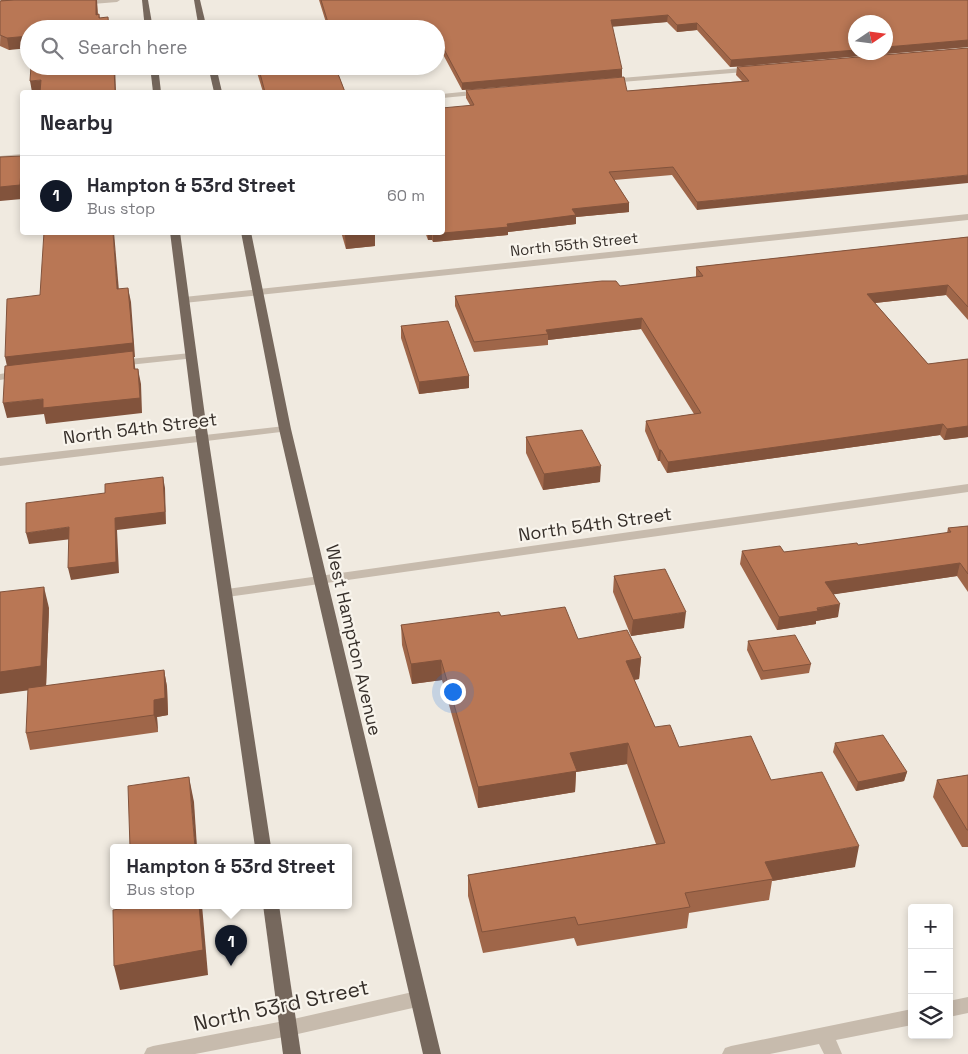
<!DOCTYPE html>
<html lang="en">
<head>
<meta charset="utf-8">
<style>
	:root { --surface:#fff; --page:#f2f2f3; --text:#2b2b33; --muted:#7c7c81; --line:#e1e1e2; --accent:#111827 }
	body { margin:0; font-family:"Space Grotesk",sans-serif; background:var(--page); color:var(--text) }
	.controls { position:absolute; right:15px; bottom:15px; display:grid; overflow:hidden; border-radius:5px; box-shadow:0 2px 8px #0003 }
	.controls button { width:45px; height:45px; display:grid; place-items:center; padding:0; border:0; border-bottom:1px solid var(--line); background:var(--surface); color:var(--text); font:25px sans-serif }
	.compass { position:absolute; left:848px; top:15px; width:45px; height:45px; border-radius:50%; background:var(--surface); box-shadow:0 2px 8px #0003; rotate:77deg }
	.you { position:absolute; left:452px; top:691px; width:18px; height:18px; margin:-12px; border:4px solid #fff; border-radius:50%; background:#1a73e8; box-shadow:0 0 0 8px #1a73e833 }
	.badge { display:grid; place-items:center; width:32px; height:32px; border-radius:50%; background:var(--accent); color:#fff; font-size:16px; font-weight:700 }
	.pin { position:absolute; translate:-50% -41px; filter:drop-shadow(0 1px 2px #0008) }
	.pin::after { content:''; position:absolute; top:26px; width:18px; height:15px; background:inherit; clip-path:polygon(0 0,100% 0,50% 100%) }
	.popup { position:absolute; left:110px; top:844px; width:242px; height:65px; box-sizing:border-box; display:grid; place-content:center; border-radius:5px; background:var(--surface); filter:drop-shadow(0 1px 4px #0005); font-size:16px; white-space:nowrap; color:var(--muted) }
	.popup b { font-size:19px; color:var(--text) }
	.popup::after { content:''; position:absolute; left:50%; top:100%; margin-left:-10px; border:10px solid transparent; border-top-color:var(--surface) }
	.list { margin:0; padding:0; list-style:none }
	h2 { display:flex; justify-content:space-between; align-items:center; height:65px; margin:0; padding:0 20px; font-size:21px }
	h2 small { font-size:16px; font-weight:400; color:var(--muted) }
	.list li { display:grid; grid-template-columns:32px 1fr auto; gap:15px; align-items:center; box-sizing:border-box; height:80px; padding:0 20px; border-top:1px solid var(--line) }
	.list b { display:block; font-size:19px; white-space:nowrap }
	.list p { margin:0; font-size:16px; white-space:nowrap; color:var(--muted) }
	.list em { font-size:16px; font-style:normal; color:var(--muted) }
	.icon { flex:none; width:28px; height:28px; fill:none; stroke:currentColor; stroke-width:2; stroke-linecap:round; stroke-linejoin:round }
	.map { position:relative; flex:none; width:968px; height:1054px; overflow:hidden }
	.search { position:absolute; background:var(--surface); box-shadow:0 2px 8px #0003; left:20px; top:20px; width:425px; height:55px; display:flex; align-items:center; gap:12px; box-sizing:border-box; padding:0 18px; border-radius:28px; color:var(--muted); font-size:19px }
	.panel { position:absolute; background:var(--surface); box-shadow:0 2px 8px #0003; left:20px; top:90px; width:425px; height:145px; border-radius:5px }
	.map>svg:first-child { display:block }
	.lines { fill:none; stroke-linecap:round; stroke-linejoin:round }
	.minor { fill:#c7bbad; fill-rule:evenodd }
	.major { fill:#76685d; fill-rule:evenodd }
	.wall { fill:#9f6649 }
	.shaded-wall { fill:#82533c }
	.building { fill:#b97755; stroke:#82533c }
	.labels { text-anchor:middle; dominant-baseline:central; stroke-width:4.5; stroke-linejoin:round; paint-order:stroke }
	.far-street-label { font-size:15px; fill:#362f2a; stroke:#f8f4ec }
	.street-label { font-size:18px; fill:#362f2a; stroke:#f8f4ec }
	.near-street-label { font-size:21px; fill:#362f2a; stroke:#f8f4ec }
</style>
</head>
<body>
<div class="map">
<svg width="968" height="1054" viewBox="0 0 968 1054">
	<rect width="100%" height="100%" fill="#f0eae0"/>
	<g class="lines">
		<g class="minor">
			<polygon points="120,0 117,2 80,5 77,3 91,0"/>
			<polygon points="754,67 758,69 757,71 609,83 605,81 609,79"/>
			<polygon points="482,90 486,92 485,94 442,98 442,94"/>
			<polygon points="22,154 22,159 0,162 0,156"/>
			<polygon points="968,214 968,220 184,303 179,300 184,297"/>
			<polygon points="191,353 195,354 196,356 195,358 119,366 114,363 119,360"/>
			<polygon points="20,371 24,372 25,374 24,376 0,380 0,374"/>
			<polygon points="285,426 291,429 289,431 0,466 0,458"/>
			<polygon points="968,484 968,492 227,597 220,593 227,589"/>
			<polygon points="417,991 423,994 426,999 423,1004 417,1007 289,1036 195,1054 144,1054 147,1048 153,1046 289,1020"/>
			<polygon points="968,997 968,1013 949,1017 949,1001"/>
			<polygon points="912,1009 912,1025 836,1040 842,1054 824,1054 819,1044 770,1054 722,1054 725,1048 731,1046"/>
		</g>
		<g class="major">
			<polygon points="142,0 148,0 153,29 145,29"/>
			<polygon points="194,0 200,0 207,29 199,29"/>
			<polygon points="150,66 158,66 161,92 153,92"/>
			<polygon points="208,66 216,66 222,92 214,92"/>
			<polygon points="170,232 180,232 205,416 271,847 255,847 193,416"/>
			<polygon points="241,232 251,232 291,429 441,1054 423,1054 279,429"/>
			<polygon points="263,905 279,905 301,1054 283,1054"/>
		</g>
	</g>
	<g class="wall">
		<polygon points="1,0 97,0 98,14 99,14 100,18 9,50 0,46"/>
		<polygon points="319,0 968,0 968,47 730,67 697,30 677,32 667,22 612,26 622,77 462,90 438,45 436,29 328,29"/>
		<polygon points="968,48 697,210 672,175 614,180 629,203 629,212 576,217 576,224 508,232 508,235 433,242 432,240 428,240 425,232 442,232 470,105 466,98 466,90 627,91 742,81 736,75 737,67"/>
		<polygon points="255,66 335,66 345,92 263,92"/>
		<polygon points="341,232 375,232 375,246 346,249"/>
		<polygon points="968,237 968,320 946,295 875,303 928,364 968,359 968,437 944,440 940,435 667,473 660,461 658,461 645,431 646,421 694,414 641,329 548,340 548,345 474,352 455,306 455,296 620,286 696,277 696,267"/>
		<polygon points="401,326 469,376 469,388 419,394 401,338"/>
		<polygon points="526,437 600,482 543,490 526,453"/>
		<polygon points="968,526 968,592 957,576 834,594 838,617 816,621 816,624 777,630 740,564 742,551 784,552 858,545 947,533 948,528"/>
		<polygon points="614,576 684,628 631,636 613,592"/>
		<polygon points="49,608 46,686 164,670 167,687 168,715 157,717 158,732 30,750 26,733"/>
		<polygon points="501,616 578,639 641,658 639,679 634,680 655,727 679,747 771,780 855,867 772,881 769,900 689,913 687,928 577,946 574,938 483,953 468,896 468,875 656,844 627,764 576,772 575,792 478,808 442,680 412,684 402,645 401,625"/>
		<polygon points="748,641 811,664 809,673 761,680 747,650"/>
		<polygon points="835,743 907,772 904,781 856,791 833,752"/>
		<polygon points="968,775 968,847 962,847 933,797 937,780"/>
	</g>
	<g class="shaded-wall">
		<polygon points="96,0 97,0 97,5 98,26 96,15"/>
		<polygon points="668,15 667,22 610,27 611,20"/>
		<polygon points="697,23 697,30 677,32 677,25"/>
		<polygon points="29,36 29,48 9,50 7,38"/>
		<rect x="436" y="38" width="2" height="7"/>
		<polygon points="968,40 968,47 730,67 731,60 856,50 856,52 886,52 886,47"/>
		<polygon points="114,66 115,66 116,92 115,92"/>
		<polygon points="622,69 622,77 462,90 462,83"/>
		<polygon points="41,80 43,92 32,92 30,81"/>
		<polygon points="22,156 22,199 0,201 0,187"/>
		<polygon points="968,175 968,183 697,210 697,202"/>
		<polygon points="629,203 629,212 576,217 576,224 508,232 508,235 433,242 433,234 507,224 572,209"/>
		<polygon points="113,232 114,232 120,303 117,289"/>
		<polygon points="366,232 375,232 375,246 346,249 345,235"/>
		<rect x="428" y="232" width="4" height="8"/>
		<polygon points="948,285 946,295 866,304 867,294"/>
		<polygon points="128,288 131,302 135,357 134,357 137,385 8,371 5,357"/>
		<polygon points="642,318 641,329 548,340 548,334 546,330"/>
		<polygon points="138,369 141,384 142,413 46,424 44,414 7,418 3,403 43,399"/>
		<polygon points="469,376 469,388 419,394 419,382"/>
		<polygon points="943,424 940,435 667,473 668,462"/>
		<polygon points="968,426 968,437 944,440 947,429"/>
		<polygon points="659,450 661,450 660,461 658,461"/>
		<polygon points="601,466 600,482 543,490 544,474"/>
		<polygon points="163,477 165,488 166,524 117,530 119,573 71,580 68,568 115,518"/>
		<polygon points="69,527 72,539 29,544 26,533"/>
		<polygon points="960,563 957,576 823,596 825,582"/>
		<polygon points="44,587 49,608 46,688 0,694 0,672"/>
		<polygon points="840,604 838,617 816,621 816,624 777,630 779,617"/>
		<polygon points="686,612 684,628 631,636 633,620"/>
		<polygon points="641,658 639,679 624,681 626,661"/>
		<polygon points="441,660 442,680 412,684 411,664"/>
		<polygon points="164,670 167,687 168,715 157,717 158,732 154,715 154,700"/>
		<polygon points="628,743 627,764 576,772 575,792 478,808 478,787 570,753"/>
		<polygon points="907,772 904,781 856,791 858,782"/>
		<polygon points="189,777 194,802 197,847 195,847"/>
		<polygon points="859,846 855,867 772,881 773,879 765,862"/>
		<polygon points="199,905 202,905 208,975 120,990 114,966"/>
	</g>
	<g class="building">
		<polygon points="14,0 96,0 96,15 99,14 99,18 108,17 109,29 29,29 29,36 7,38 0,35 0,1"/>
		<polygon points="321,0 968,0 968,40 886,47 886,22 856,22 856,50 731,60 697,23 677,25 668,15 611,20 622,69 462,83 438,38 436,38 436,29 330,29"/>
		<polygon points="968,48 968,175 697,202 673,167 609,172 629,203 572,209 576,215 507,224 508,227 433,234 432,232 442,232 442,108 474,105 466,90 624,77 627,91 749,81 737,67"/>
		<polygon points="31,66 114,66 115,92 40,92 41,80 30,81"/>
		<polygon points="258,66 335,66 345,92 265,92"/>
		<polygon points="22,156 20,185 0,187 0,157"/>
		<polygon points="44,232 113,232 117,289 128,288 133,343 5,357 7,299 40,295"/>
		<polygon points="344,232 366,232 345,235"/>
		<polygon points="968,237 968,307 948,285 867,294 928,364 968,359 968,426 947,429 943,424 668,462 661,450 659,450 646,421 701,413 642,318 546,330 548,334 474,342 455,296 602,281 616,281 620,286 703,276 696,267"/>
		<polygon points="448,321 469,376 419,382 401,326"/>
		<polygon points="133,351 134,369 138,369 140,398 43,408 43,399 3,403 5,366"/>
		<polygon points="582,430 601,466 544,474 526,437"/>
		<polygon points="163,477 165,512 115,518 116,562 68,568 69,527 26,533 26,503 105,493 105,484"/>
		<polygon points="968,526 968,574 960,563 825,582 840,604 817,608 818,611 779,617 742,551 780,546 784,552 857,543 858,545 951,532 948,528"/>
		<polygon points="665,569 686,612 633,620 614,576"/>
		<polygon points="44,587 41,666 0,672 0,592"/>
		<polygon points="565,607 578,639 627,630 641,658 626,661 655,727 670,725 679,747 751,736 771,780 822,772 859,846 765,862 773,879 685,893 690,907 578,925 575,917 482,932 468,875 665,843 628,743 570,753 577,771 478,787 441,660 411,664 401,625 499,612 501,616"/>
		<polygon points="795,635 811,664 763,671 748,641"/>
		<polygon points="164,670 165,698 154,700 154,715 26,733 28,688"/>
		<polygon points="883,735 907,772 858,782 835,743"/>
		<polygon points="968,775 968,830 967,830 937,780"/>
		<polygon points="189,777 195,847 130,847 128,786"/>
		<polygon points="132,905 199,905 203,950 114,966 113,910 132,907"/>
	</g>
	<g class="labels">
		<g class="far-street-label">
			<text transform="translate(574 244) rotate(-6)">North 55th Street</text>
		</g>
		<g class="street-label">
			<text transform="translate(140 428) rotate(-7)">North 54th Street</text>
			<text transform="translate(595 524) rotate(-8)">North 54th Street</text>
			<text transform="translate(354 640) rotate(77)">West Hampton Avenue</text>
		</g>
		<g class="near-street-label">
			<text transform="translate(281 1005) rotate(-12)">North 53rd Street</text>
		</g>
	</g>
</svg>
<div class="controls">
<button>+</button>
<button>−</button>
<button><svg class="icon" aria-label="layers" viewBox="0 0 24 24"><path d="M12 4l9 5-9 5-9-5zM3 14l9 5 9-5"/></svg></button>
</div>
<svg class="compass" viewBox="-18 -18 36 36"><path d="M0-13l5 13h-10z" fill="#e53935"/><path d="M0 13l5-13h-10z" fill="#7c7c81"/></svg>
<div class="you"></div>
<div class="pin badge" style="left:231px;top:966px">1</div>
<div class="popup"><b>Hampton &amp; 53rd Street</b>Bus stop</div>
<div class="search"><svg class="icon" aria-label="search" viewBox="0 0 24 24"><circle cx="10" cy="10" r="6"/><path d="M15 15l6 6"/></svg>Search here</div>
<section class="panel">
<h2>Nearby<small></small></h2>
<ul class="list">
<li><span class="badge">1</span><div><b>Hampton &amp; 53rd Street</b><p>Bus stop</p></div><em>60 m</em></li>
</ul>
</section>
</div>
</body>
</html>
